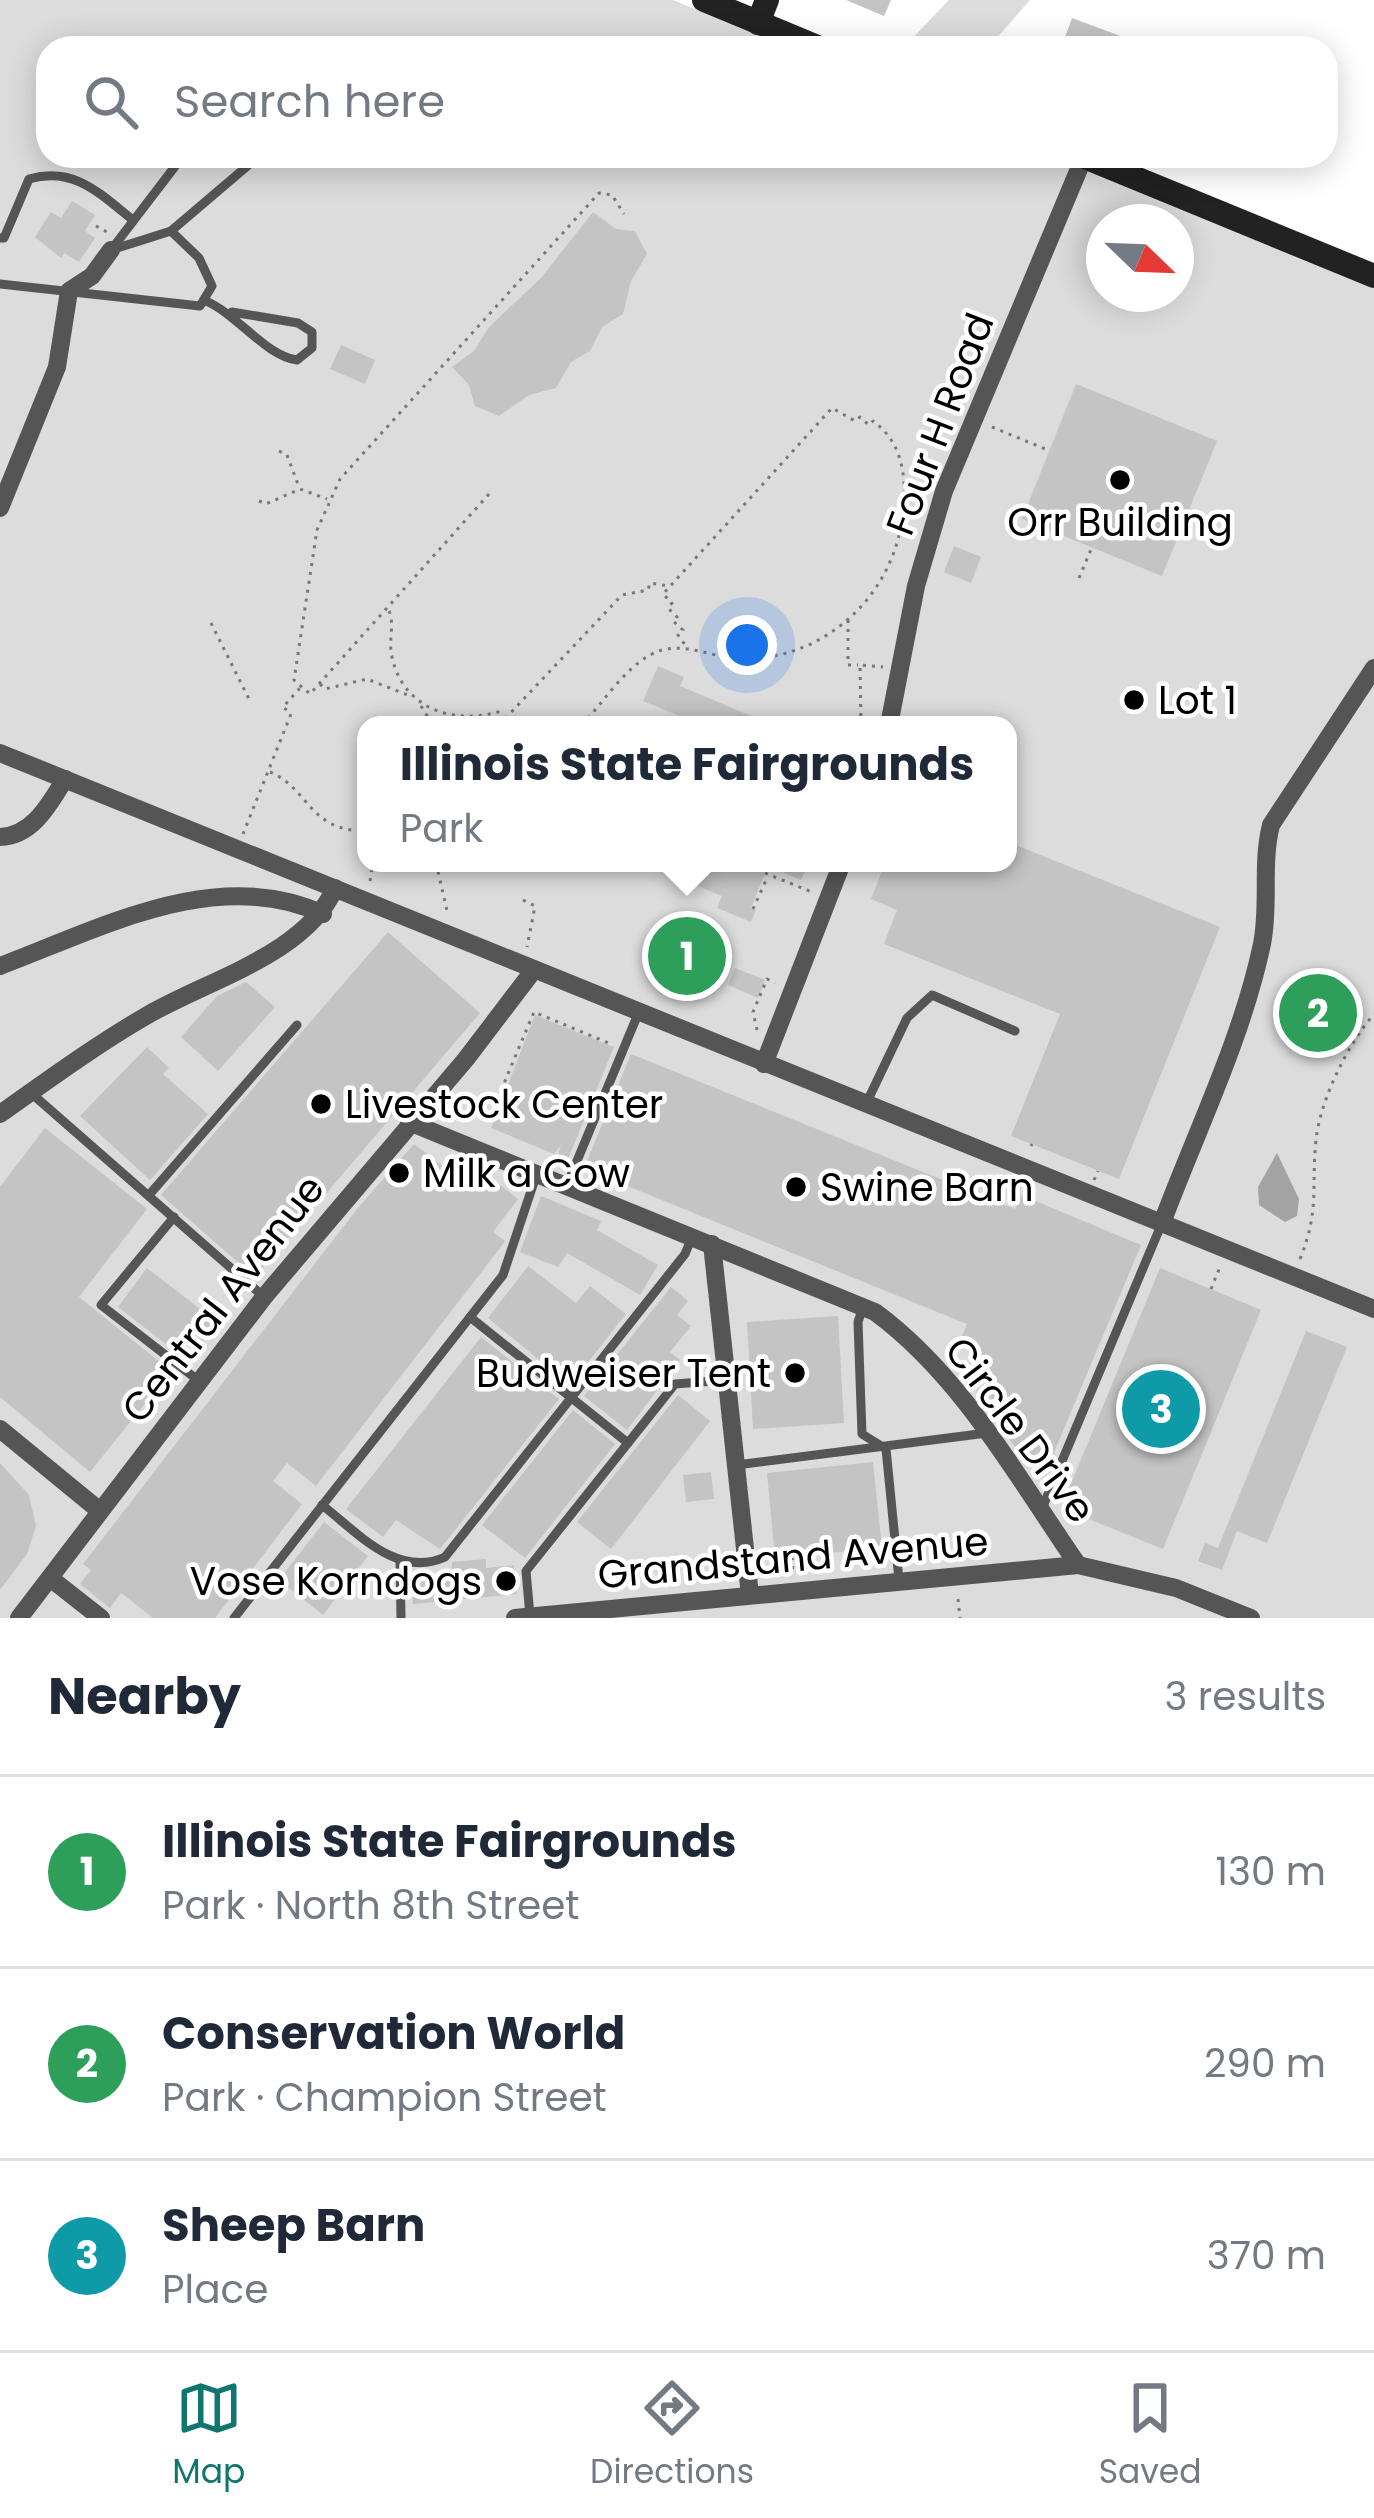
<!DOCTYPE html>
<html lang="en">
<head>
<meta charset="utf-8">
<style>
	:root { --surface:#fff; --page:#f2f2f3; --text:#1f2937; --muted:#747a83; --line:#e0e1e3; --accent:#0f766e }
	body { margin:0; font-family:Poppins,sans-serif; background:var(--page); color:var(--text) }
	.compass { position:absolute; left:1086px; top:204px; width:108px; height:108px; border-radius:50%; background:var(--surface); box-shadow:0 6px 30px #0003; rotate:113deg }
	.you { position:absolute; left:747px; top:645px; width:42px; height:42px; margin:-30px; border:9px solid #fff; border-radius:50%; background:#1a73e8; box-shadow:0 0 0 18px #1a73e833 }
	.badge { display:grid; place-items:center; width:78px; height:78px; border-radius:50%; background:var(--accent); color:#fff; font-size:39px; font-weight:700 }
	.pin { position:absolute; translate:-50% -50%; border:6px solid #fff; box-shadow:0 3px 12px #0006 }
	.popup { position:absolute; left:357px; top:716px; width:660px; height:156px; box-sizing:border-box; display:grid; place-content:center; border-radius:24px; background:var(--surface); filter:drop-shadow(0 3px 9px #0005); font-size:39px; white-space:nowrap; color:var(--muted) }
	.popup b { font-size:45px; color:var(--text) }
	.popup::after { content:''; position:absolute; left:50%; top:100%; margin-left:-24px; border:24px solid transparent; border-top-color:var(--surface) }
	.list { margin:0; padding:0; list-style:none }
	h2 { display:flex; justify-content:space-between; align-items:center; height:156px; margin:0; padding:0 48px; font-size:51px }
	h2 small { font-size:39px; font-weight:400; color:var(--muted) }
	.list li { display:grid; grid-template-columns:78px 1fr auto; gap:36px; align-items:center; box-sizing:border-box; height:192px; padding:0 48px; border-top:3px solid var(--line) }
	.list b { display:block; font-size:45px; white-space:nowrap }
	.list p { margin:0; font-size:39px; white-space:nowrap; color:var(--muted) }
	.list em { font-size:39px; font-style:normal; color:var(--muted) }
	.icon { flex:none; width:66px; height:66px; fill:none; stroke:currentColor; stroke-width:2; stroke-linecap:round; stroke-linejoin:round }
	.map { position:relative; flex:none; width:1374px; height:1618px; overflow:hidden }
	.search { position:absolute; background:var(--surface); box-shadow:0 6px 30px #0003; left:36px; right:36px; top:36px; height:132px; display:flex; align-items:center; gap:30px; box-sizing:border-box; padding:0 42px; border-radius:36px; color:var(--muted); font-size:45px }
	.sheet { height:732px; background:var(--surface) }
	nav { display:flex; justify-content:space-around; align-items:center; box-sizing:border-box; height:168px; border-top:3px solid var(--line); background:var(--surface); font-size:33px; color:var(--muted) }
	nav a { display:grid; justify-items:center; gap:6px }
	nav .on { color:var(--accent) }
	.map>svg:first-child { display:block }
	.green { fill:#dcdcdc; fill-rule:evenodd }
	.water { fill:#a3a3a3 }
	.building { fill:#c4c4c4 }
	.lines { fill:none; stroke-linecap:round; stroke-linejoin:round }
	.path { stroke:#777; stroke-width:3; stroke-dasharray:3 6; stroke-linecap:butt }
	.lane { stroke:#555; stroke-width:9 }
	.street { stroke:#555; stroke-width:18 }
	.secondary { stroke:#222; stroke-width:24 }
	.poi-dot { fill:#000; stroke:#fff; stroke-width:4.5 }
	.labels { text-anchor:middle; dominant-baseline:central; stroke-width:9; stroke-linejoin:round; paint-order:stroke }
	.street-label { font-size:39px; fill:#000; stroke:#fff }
	.poi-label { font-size:39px; fill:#000; stroke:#fff; text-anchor:start }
</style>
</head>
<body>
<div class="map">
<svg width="1374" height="1618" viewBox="0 0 1374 1618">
	<rect width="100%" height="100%" fill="#fff"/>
	<g class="green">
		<path d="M0 0H673L790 48H48V156H1053L1374 288V1618H0ZM1104 222H1176V294H1104ZM366 725H1008V863H366Z"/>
		<polygon points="949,0 1030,0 988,48 903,48"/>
	</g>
	<polygon class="water" points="1277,1153 1299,1199 1297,1216 1285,1222 1259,1205 1258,1187"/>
	<g class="building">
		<polygon points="846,0 891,0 884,16"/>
		<polygon points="1072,18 1150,47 1150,48 1061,48"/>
		<polygon points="72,201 95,215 85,231 95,238 79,262 64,253 61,258 35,237 51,212 61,218"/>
		<polygon points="593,212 616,229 635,231 647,254 631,281 623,314 602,327 590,351 571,362 556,388 529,395 499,416 475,406 469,385 452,367 474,351 489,327 541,278"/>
		<polygon points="341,345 375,360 365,384 330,369"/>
		<polygon points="1076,384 1217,441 1162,576 1022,519"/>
		<polygon points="954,546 981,557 971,583 944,572"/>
		<polygon points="658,666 684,677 680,686 773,725 702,725 643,701"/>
		<polygon points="1008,842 1220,927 1119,1179 1011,1136 1060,1014 884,944 897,910 871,899 885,863 1008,863"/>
		<polygon points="642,863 809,863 801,880 768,866 751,908 756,910 751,922 717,908 722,896"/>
		<polygon points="388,932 480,1013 255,1277 161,1195"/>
		<polygon points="735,968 765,980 758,998 728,985"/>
		<polygon points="246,982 275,1007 218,1071 181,1037 217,996"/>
		<polygon points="535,1015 614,1047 568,1159 558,1155 561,1145 554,1154 491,1128"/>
		<polygon points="147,1047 169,1068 163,1074 208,1114 150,1180 80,1116"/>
		<polygon points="631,1054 1015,1209 1021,1195 1141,1245 1050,1462 1015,1447 1009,1439 1021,1411 976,1392 990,1358 958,1345 967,1324 588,1170 585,1166"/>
		<polygon points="45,1128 147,1209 79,1297 171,1371 90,1472 0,1397 0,1187"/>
		<polygon points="414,1144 455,1175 471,1162 518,1199 493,1232 505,1241 500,1248 316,1486 287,1463 273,1481 302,1504 215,1618 153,1618 121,1593 110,1608 80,1584 91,1570 83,1564 357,1209"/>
		<polygon points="541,1196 601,1221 597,1230 658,1265 640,1295 567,1253 558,1267 520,1252"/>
		<polygon points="528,1266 576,1303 590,1286 626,1314 570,1385 488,1318"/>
		<polygon points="147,1268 217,1322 188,1361 118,1307"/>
		<polygon points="1160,1268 1261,1310 1163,1549 1061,1508"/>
		<polygon points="671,1287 688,1301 677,1315 691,1326 670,1352 680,1360 627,1430 584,1396"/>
		<polygon points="838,1316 844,1423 753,1429 747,1322"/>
		<polygon points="1306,1331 1347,1347 1267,1543 1237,1531 1222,1570 1198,1561 1205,1543 1218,1548"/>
		<polygon points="481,1337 559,1399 440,1549 396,1520 383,1537 346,1509"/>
		<polygon points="678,1395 710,1421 611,1549 577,1522"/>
		<polygon points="573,1410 615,1444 525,1558 482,1525"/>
		<polygon points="873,1462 882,1548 775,1558 767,1473"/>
		<polygon points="0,1463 29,1495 36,1526 27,1554 0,1590"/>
		<polygon points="711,1472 714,1499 686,1502 683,1475"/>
		<polygon points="324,1522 368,1556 323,1615 279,1580"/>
		<polygon points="486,1559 486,1568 514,1565 517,1594 413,1604 412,1583 451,1580 452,1562"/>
	</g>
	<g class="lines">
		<g class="path">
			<polyline points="96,226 107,232"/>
			<polyline points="992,427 1050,451"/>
			<polyline points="279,451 287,455 299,487"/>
			<polyline points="489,494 310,694 294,680 317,530 340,479 599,193 612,195 624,214"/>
			<polyline points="259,501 266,504 300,489 327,499"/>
			<polyline points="1079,578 1092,547"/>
			<path d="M389 611C395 623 388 641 392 657 403 708 452 725 498 712L505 718"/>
			<polyline points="848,620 848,665 858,665"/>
			<polyline points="211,623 249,699"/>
			<polyline points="320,684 325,689 367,679 410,696"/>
			<polyline points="421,706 433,725"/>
			<polyline points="499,725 622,595 648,590 650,583 669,586"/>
			<path d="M582 725C604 702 630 659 662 650 688 643 717 659 744 659 827 659 896 593 903 511 907 476 902 442 873 421L869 425 860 417 855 421 832 408 663 594 672 603 668 608 677 617 673 621 683 630 678 635 688 649"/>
			<polyline points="861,725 860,665 883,667"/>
			<path d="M270 772C310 789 308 831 366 831"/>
			<polyline points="243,834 291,714 283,707 300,688"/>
			<polyline points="436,863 448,915"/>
			<polyline points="740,863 812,892"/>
			<polyline points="370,881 373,863"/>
			<polyline points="523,900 535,906 527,947"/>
			<polyline points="753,909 768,876"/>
			<polyline points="757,1030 753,1012 767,979 775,983"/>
			<polyline points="494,1107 534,1012 611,1044"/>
			<polyline points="1031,1146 1032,1144"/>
			<polyline points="1094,1180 1098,1171"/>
			<path d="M1300 1259C1320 1209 1311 1190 1316 1140 1320 1100 1348 1044 1374 1014"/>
			<polyline points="1211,1289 1220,1267"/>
			<polyline points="860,1550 862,1566"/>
			<polyline points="792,1557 793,1573"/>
			<polyline points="958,1599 960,1618"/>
		</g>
		<g class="lane">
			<polyline points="183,156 111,250 171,231 259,156"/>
			<path d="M0 238H4L29 179C74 166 99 193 133 220"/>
			<polyline points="0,284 200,306 212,286 199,258 171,231"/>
			<path d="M206 301C238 315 266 356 297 360L312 348V332L298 323 232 312"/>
			<polyline points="31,1093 264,1297"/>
			<polyline points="865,1106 907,1018 932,995 1015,1031"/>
			<polyline points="567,1185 638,1014"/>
			<polyline points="149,1195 297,1025"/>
			<polyline points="174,1217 101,1305 199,1381"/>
			<polyline points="863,1307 858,1322 862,1434 886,1449 899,1580"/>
			<polyline points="470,1317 628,1443"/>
			<polyline points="736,1465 987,1433"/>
			<path d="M322 1505C357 1532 397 1579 445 1557L685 1254 693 1235"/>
			<polyline points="1041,1511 1162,1223"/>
			<polyline points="400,1560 401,1618"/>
			<polyline points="530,1616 526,1571 675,1384 727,1380"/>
			<polyline points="234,1618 503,1275 537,1173"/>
		</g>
		<g class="street">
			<polyline points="0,508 57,367 69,291 92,276 111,250"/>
			<polyline points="889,725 916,586 944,491 1084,157"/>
			<polyline points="0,753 1374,1309"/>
			<path d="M0 837C33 836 50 803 65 779"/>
			<path d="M0 966C101 928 217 865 323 914"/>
			<polyline points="764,1064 842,863"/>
			<path d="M0 1114C48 1080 96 1045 146 1016 207 980 305 955 335 888"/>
			<path d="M409 1122 875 1312C962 1376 1017 1477 1078 1565"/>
			<path d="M1162 1223C1196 1132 1242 1039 1262 944 1270 904 1261 865 1271 825L1374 668"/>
			<polyline points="712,1244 750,1595"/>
			<polyline points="0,1429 100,1511"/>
			<polyline points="50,1578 101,1618"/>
			<polyline points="19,1618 264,1297 466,1059 533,971"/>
			<polyline points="515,1618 1078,1565 1176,1588 1251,1618"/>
		</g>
		<g class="secondary">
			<polyline points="704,0 820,48"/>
			<polyline points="758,23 767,0"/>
			<polyline points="1082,156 1374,276"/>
		</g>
	</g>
	<g class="poi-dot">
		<circle cx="1120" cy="480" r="12"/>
		<circle cx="1134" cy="700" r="12"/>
		<circle cx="321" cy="1104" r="12"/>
		<circle cx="399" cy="1173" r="12"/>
		<circle cx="796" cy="1187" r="12"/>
		<circle cx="795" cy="1373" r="12"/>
		<circle cx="506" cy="1581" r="12"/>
	</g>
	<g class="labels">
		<g class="street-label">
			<text transform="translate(940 424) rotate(-69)">Four H Road</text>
			<text transform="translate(223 1299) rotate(-52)">Central Avenue</text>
			<text transform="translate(1020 1430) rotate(53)">Circle Drive</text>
			<text transform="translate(793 1558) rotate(-5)">Grandstand Avenue</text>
		</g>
		<g class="poi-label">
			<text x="1120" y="522" text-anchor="middle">Orr Building</text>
			<text x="1158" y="700">Lot 1</text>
			<text x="345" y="1104">Livestock Center</text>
			<text x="423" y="1173">Milk a Cow</text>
			<text x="820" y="1187">Swine Barn</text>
			<text x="771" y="1373" text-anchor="end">Budweiser Tent</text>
			<text x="482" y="1581" text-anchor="end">Vose Korndogs</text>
		</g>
	</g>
</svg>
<svg class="compass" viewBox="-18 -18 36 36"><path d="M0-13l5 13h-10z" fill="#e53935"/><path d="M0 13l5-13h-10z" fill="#747a83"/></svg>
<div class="you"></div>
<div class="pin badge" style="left:687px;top:956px;background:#2e9e5b">1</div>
<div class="popup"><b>Illinois State Fairgrounds</b>Park</div>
<div class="pin badge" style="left:1318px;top:1013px;background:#2e9e5b">2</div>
<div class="pin badge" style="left:1161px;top:1409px;background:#0f9aa8">3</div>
<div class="search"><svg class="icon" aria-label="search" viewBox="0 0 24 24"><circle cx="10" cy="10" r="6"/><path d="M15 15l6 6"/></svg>Search here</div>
</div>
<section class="sheet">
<h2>Nearby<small>3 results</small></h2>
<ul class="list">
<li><span class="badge" style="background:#2e9e5b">1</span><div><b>Illinois State Fairgrounds</b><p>Park · North 8th Street</p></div><em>130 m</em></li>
<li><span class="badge" style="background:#2e9e5b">2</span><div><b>Conservation World</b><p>Park · Champion Street</p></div><em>290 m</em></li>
<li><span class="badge" style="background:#0f9aa8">3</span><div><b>Sheep Barn</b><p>Place</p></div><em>370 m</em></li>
</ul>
</section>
<nav>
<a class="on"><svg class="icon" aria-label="map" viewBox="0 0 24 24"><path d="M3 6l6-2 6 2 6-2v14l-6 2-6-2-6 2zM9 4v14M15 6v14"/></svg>Map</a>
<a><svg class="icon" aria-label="directions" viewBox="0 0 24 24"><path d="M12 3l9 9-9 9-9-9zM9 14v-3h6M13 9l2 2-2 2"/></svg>Directions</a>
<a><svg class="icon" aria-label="saved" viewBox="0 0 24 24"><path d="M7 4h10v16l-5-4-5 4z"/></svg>Saved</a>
</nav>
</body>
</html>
